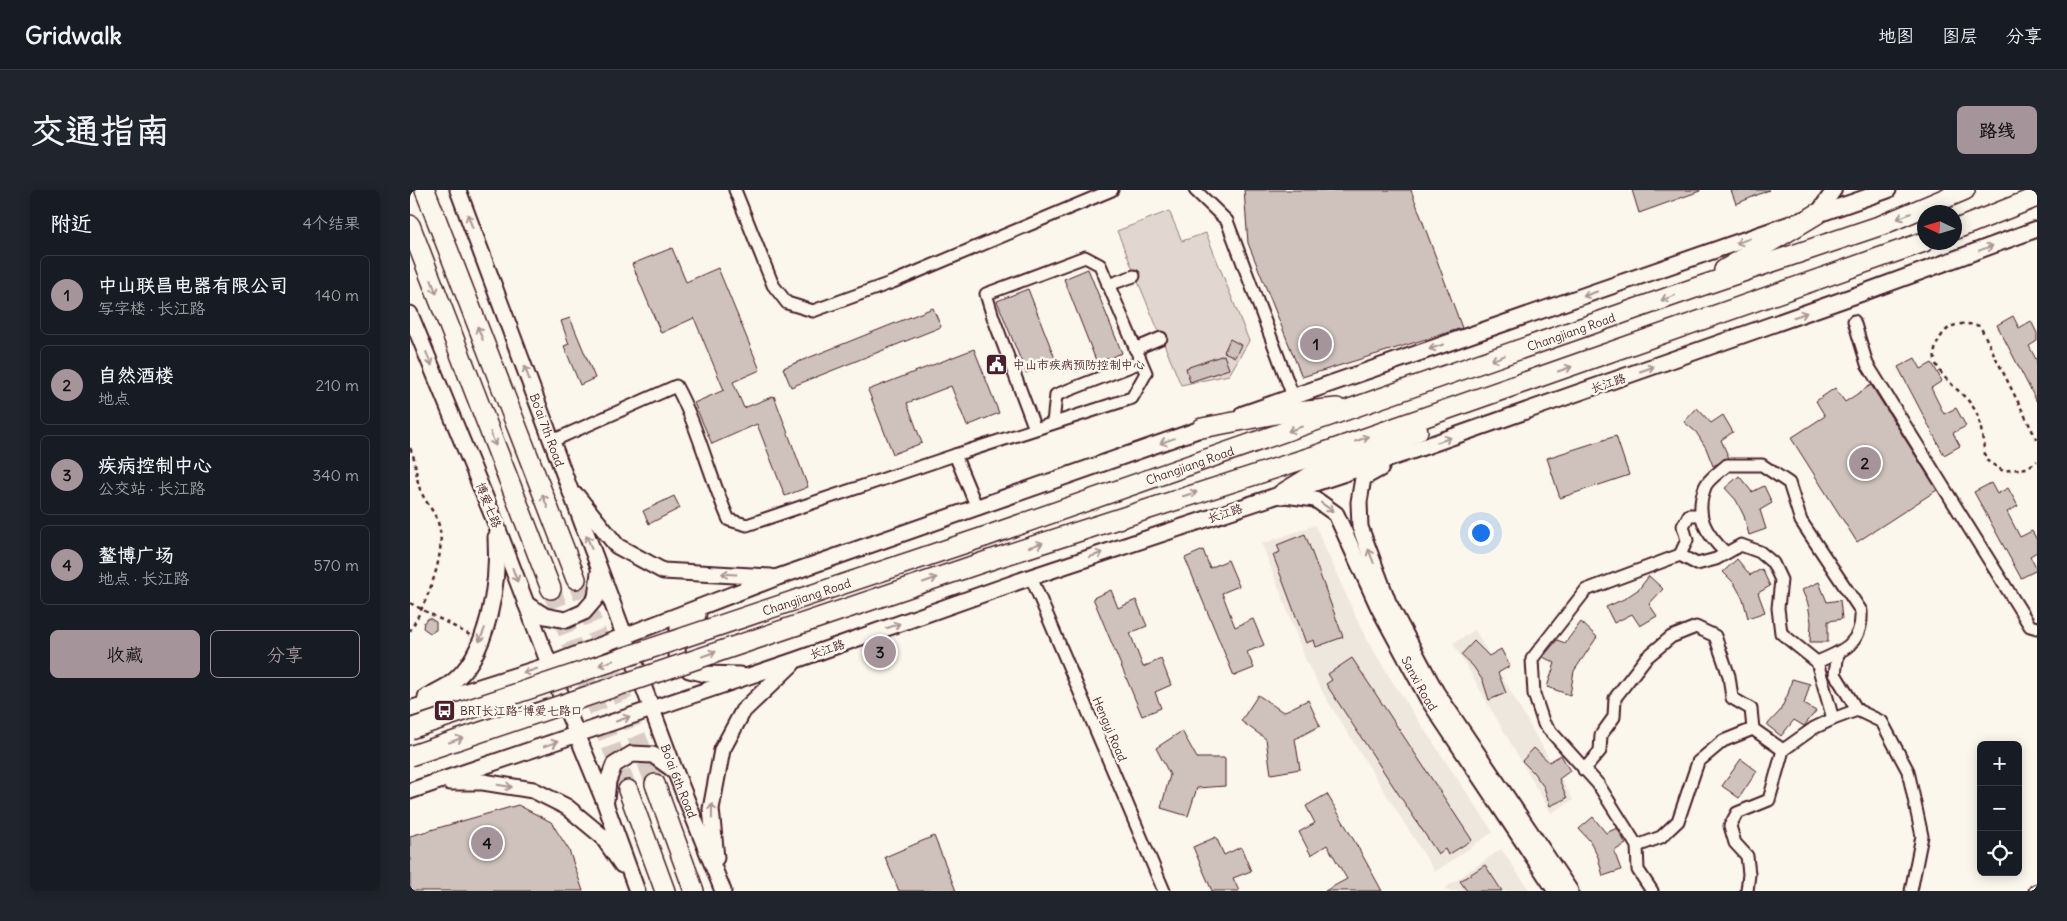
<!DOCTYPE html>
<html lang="zh">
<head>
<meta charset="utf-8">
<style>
	:root { --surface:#171b24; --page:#20242c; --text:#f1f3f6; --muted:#9ea1a6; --line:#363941; --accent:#a6949b }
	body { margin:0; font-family:Delius,"LXGW WenKai TC",sans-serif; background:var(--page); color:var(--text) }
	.controls { position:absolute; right:15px; bottom:15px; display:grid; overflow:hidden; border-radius:8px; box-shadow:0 2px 12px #0003 }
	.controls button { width:45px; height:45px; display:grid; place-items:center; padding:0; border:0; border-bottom:1px solid var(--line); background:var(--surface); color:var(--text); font:25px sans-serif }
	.compass { position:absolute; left:1507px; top:15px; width:45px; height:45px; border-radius:50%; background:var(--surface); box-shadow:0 2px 12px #0003; rotate:274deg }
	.you { position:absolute; left:1070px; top:342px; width:18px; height:18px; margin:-12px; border:4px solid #fff; border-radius:50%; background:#1a73e8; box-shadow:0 0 0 8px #1a73e833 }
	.badge { display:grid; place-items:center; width:32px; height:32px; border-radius:50%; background:var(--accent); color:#111; font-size:16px; font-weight:700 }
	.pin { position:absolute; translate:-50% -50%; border:2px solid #fff; box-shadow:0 1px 5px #0006 }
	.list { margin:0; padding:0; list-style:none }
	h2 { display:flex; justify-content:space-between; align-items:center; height:65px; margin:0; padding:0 20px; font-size:21px }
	h2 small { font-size:16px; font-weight:400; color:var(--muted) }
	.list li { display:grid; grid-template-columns:32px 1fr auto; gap:15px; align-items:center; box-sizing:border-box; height:80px; margin:0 10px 10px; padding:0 10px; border:1px solid var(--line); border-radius:8px }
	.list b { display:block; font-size:19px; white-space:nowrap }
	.list p { margin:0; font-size:16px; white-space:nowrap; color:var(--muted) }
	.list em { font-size:16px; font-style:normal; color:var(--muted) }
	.actions { display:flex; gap:10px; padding:15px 20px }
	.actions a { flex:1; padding:11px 0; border:1px solid var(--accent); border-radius:8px; text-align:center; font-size:18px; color:var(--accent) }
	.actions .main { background:var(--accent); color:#111 }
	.icon { flex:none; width:28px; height:28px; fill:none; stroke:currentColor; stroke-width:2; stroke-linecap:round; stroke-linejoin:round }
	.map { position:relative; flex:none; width:1627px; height:701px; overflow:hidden; border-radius:8px }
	header { display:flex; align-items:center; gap:30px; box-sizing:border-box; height:70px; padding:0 25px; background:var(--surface); border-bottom:1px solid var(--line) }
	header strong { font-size:24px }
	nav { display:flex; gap:28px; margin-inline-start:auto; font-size:18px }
	.intro { display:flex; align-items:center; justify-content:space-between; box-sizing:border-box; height:120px; padding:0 30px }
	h1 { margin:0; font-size:35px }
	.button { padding:12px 22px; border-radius:8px; background:var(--accent); color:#111; font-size:18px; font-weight:700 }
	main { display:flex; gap:30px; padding:0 30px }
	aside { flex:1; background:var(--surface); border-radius:8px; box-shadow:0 2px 12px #0003 }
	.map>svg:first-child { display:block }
	.built { fill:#eee7de }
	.grass { fill:#e2d7d0; stroke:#967b7e }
	.building { fill:#cfc2bc; stroke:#4a1f2b }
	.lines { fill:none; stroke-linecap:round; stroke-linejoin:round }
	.trunk-tunnel { stroke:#d8ccc5; stroke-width:19; stroke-dasharray:19 9; stroke-linecap:butt }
	.minor-casing { stroke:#4a1f2b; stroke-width:15 }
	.tertiary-casing { stroke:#4a1f2b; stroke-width:18 }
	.secondary-casing { stroke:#4a1f2b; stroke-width:19 }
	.trunk-casing { stroke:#4a1f2b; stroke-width:22 }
	.path { stroke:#4a1f2b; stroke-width:2.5; stroke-dasharray:4 4; stroke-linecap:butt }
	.minor { stroke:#fbf7ec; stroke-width:11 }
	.tertiary { stroke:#fbf7ec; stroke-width:14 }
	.secondary { stroke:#fbf7ec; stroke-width:15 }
	.trunk { stroke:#fbf7ec; stroke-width:19 }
	.trunk-bridge-casing { stroke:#4a1f2b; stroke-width:22; stroke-linecap:butt }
	.trunk-bridge { stroke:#fbf7ec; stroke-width:19 }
	.oneway { stroke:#ab9695 }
	.labels { text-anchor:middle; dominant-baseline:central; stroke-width:5; stroke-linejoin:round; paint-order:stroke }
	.street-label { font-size:12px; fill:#4a1f2b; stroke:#fbf7ec }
	.poi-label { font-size:12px; fill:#4a1f2b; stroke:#fbf7ec; text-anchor:start }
</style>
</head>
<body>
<header>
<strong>Gridwalk</strong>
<nav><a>地图</a><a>图层</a><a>分享</a></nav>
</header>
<div class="intro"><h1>交通指南</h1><a class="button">路线</a></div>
<main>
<aside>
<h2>附近<small>4个结果</small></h2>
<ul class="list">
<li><span class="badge">1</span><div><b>中山联昌电器有限公司</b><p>写字楼 · 长江路</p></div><em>140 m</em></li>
<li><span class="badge">2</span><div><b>自然酒楼</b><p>地点</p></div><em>210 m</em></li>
<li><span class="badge">3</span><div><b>疾病控制中心</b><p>公交站 · 长江路</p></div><em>340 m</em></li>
<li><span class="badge">4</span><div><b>鳌博广场</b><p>地点 · 长江路</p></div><em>570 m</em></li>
</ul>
<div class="actions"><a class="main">收藏</a><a>分享</a></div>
</aside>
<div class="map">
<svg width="1627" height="701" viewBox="0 0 1627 701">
	<rect width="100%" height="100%" fill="#fbf7ec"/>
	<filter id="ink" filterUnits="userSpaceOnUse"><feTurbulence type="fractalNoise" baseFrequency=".02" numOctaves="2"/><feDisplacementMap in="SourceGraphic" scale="10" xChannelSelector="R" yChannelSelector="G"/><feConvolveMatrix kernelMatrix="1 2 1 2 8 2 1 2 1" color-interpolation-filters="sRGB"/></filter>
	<g filter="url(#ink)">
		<g class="built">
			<polygon points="905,335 952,441 982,491 1083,642 1025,682 917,510 896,471 852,354"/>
			<polygon points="1065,440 1163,610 1141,623 1043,453"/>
			<polygon points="1091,659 1120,701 1037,701 1035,698"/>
		</g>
		<polygon class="grass" points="759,21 772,51 796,43 839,151 819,185 771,195 707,41"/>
		<g class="building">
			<polygon points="834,0 1001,0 1052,138 892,187 838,53"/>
			<polygon points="1222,0 1290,0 1290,1 1229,23"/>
			<polygon points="1321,0 1359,0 1326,14"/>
			<polygon points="262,58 276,92 308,78 350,180 323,192 334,218 364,206 398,297 375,306 347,234 302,254 284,213 314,200 284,128 251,143 222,74"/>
			<polygon points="678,79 712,163 687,173 654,89"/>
			<polygon points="618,99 646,171 616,183 587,111"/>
			<polygon points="523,118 531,137 381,197 373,178"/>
			<polygon points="1603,126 1609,138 1621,131 1627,143 1627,151 1619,156 1627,171 1627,212 1587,135"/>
			<polygon points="160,128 185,188 170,195 154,156 159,154 151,131"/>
			<polygon points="820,149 831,155 825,167 814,162"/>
			<polygon points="564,159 589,223 557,236 541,196 497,213 512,253 483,264 458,200"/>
			<polygon points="814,165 819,179 780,192 776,178"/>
			<polygon points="1505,168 1511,179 1522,173 1532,191 1521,198 1534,224 1546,218 1556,236 1543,243 1550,256 1534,265 1488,177"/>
			<polygon points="1461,195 1527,300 1447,352 1381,248 1415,226 1406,211 1425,198 1435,212"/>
			<polygon points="1287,218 1301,233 1313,225 1323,242 1311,250 1319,268 1303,276 1296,258 1286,242 1274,232"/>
			<polygon points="1206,246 1219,285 1150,308 1137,268"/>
			<polygon points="1329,286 1342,302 1354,296 1362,313 1350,320 1356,339 1339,345 1334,326 1326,310 1315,298"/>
			<polygon points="1581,293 1587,304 1598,298 1608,316 1597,322 1610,347 1622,341 1627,350 1627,362 1620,366 1627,380 1611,388 1564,302"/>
			<polygon points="264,306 270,318 239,334 233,321"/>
			<polygon points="895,344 933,447 906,457 904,450 896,453 863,365 870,362 867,355"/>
			<polygon points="793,360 800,378 818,370 829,396 812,403 825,437 843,429 854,455 837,462 844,478 824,486 775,368"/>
			<polygon points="1327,369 1340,385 1352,379 1360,396 1348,403 1355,422 1338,428 1333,409 1324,393 1313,382"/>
			<polygon points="1239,386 1253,399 1239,414 1247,426 1230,436 1222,424 1204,433 1196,417 1214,409 1229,399"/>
			<polygon points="1409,392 1417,412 1430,410 1432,429 1418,431 1418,452 1400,452 1401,432 1398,414 1392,400"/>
			<polygon points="701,400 708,418 726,410 737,436 720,443 733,477 751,469 761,495 745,502 751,518 732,526 683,408"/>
			<polygon points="19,428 26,432 26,440 20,443 13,438 14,432"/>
			<polygon points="1171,432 1187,447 1164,481 1160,505 1137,497 1145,473 1133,467 1147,450 1155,453"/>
			<polygon points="1064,451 1079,466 1091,459 1100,476 1088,483 1096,503 1079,510 1073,491 1063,476 1051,465"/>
			<polygon points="942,468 1062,650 1038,665 1035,659 1028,664 916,494 922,490 918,484"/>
			<polygon points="1382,489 1400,494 1394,514 1406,521 1394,536 1384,530 1371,546 1357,535 1370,521 1378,504"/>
			<polygon points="848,505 873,522 898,510 910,536 885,549 890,579 861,584 856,549 831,531"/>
			<polygon points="772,541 787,568 815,568 815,596 787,598 778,626 751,618 760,585 746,558"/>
			<polygon points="1124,558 1139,572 1151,565 1160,581 1149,589 1157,608 1140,616 1134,597 1123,582 1112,571"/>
			<polygon points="1331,569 1347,581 1329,608 1312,596"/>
			<polygon points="917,604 949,659 972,701 915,701 937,689 917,655 901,665 889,642 905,633 896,616"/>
			<polygon points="108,615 141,632 159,660 173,701 0,701 0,646"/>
			<polygon points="1183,627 1196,643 1207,638 1216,654 1204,661 1211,680 1193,686 1188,667 1180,651 1169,639"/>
			<polygon points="524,646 546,701 489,701 475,667"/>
			<polygon points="806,647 814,665 831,657 841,681 823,688 829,701 802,701 783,657"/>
			<polygon points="1075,675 1092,701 1057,701 1050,691"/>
		</g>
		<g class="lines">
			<g class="trunk-tunnel">
				<polyline points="166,389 245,594"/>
				<polyline points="141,399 218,600"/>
			</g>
			<defs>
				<g id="minor">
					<polyline points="325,0 363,95 377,113 403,121 483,92 702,0"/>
					<polyline points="785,0 817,31 883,206"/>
					<polyline points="698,95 724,86"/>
					<polyline points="1444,131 1457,174 1620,436 1627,438"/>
					<polyline points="725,159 751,148"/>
					<polyline points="643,233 646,205 731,172"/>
					<path d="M142 251 266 196C289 238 299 286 319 330L337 335 545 265 567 318"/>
					<polyline points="545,265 722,208 736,183 690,75 675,67 576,104 583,127 625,239"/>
					<path d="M1316 363C1296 344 1284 326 1295 297 1298 289 1311 281 1317 275H1352L1379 293 1391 331 1451 421C1453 453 1434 461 1407 472"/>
					<polyline points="1270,365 1277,350 1273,336 1279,325 1291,325"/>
					<polyline points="621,387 754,701"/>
					<polyline points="1428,463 1425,484 1447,520"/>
					<polyline points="1174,580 1190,561 1191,545 1204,527 1205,508 1236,468 1261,447 1286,437 1305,446 1319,486 1322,508 1341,519 1343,539"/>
					<polyline points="1227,656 1251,647 1268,631 1288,572 1313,551 1343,539 1373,560"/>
					<polyline points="1242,701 1228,680 1227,656 1188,594 1134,534 1124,504 1122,469 1176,400 1270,365 1287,374 1306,369 1331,355 1350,362 1363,373 1371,390 1368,418 1371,443 1407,472 1423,529 1447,520 1472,532 1498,581 1512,646 1501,701"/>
					<polyline points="1337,701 1339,684 1337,666 1325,653 1320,636 1327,623 1359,610 1373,560 1404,538 1423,529"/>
					<polyline points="1625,701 1627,700"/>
				</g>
				<polyline id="tertiary" points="1407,24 1424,0"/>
				<g id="secondary">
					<path id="s1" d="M48 0 265 581 313 701"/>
					<polyline points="0,124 84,329 152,508 195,613 227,701"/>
					<polyline points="833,224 1478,0"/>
					<polyline points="971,278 953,288 949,312 950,337 978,412 1026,502 1160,701"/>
					<path id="s2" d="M875 305 905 309 926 324 969 418 1018 509 1146 701"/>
					<polyline points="167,306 207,356 253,381 361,387"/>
					<polyline points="116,414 135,426 156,430 174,422 186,408 189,382"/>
					<polyline points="288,425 268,438 267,467 279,480 296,484 330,485"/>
					<path d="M16 507C24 503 32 499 40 494 79 466 89 392 86 347"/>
					<polyline points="0,519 139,475 368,387 802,235"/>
					<polyline points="40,592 73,592 123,600 157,617 192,646 212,675"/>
					<polyline points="0,601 386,470 621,387 999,262 1455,102 1627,39"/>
					<polyline points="196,610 198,591 204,575 222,564 243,565 265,581"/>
					<polyline points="306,668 301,619 312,560 333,521 382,474"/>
				</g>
				<g id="trunk">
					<polyline points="15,0 166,389"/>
					<polyline points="0,35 141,399"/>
					<polyline points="1544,40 1627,7"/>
					<polyline points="1314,80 1407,24"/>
					<polyline points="792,238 866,224 927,218"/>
					<polyline points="872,304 903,285 1008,241"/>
					<path id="s3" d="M574 347 1285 98 1472 35 1555 0"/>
					<polyline points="580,370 907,265 1514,52"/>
					<polyline points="245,594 284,701"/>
					<polyline points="218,600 255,701"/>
				</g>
			</defs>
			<use href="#minor" class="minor-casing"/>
			<use href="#tertiary" class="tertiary-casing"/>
			<use href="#secondary" class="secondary-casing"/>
			<use href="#trunk" class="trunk-casing"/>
			<g class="path">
				<path d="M1627 250 1570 136C1557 133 1542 131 1532 145 1506 182 1555 196 1567 224 1572 237 1573 255 1576 270L1593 281 1617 278 1627 271"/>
				<path d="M0 258C7 271 5 286 10 299 15 313 26 322 29 336 37 366 15 415 0 441"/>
				<polyline points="0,413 60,445"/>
			</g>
			<use href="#minor" class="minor"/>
			<use href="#tertiary" class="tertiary"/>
			<use href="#secondary" class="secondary"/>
			<use href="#trunk" class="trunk"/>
			<defs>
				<g id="trunk-bridge">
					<path id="s4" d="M0 539 574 347"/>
					<polyline points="0,566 580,370"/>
				</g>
			</defs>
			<use href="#trunk-bridge" class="trunk-bridge-casing"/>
			<use href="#trunk-bridge" class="trunk-bridge"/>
		</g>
		<defs><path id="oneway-shaft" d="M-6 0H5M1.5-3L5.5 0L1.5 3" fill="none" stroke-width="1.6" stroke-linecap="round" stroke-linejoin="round" transform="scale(1.25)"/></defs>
		<g class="oneway">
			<use href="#oneway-shaft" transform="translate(1494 26) rotate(157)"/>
			<use href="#oneway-shaft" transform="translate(60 31) rotate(-110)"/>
			<use href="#oneway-shaft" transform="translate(1333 51) rotate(160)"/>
			<use href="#oneway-shaft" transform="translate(1576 58) rotate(-20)"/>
			<use href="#oneway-shaft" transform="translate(24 97) rotate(69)"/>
			<use href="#oneway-shaft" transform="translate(1180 104) rotate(161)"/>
			<use href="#oneway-shaft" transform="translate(1258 108) rotate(160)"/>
			<use href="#oneway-shaft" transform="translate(1390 125) rotate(-19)"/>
			<use href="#oneway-shaft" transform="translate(70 143) rotate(-111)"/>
			<use href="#oneway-shaft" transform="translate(1026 157) rotate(161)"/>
			<use href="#oneway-shaft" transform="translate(1088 168) rotate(160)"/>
			<use href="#oneway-shaft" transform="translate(19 169) rotate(68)"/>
			<use href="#oneway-shaft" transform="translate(1155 179) rotate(-19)"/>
			<use href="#oneway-shaft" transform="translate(1237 179) rotate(-19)"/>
			<use href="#oneway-shaft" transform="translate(117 183) rotate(-110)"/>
			<use href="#oneway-shaft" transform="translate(885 239) rotate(161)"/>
			<use href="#oneway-shaft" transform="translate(83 249) rotate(69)"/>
			<use href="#oneway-shaft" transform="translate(952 249) rotate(-19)"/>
			<use href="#oneway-shaft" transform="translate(1034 250) rotate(-19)"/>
			<use href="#oneway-shaft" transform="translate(757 251) rotate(160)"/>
			<use href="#oneway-shaft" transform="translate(780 304) rotate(-17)"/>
			<use href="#oneway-shaft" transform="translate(135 311) rotate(-111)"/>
			<use href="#oneway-shaft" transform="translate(917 317) rotate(36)"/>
			<use href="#oneway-shaft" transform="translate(179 352) rotate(-110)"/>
			<use href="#oneway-shaft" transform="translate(626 355) rotate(-18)"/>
			<use href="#oneway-shaft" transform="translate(686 365) rotate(-18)"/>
			<use href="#oneway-shaft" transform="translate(961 366) rotate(-111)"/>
			<use href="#oneway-shaft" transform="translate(319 384) rotate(-177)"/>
			<use href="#oneway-shaft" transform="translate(105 385) rotate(70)"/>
			<use href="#oneway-shaft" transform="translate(520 390) rotate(-19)"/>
			<use href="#oneway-shaft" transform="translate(483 436) rotate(-19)"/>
			<use href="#oneway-shaft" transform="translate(72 445) rotate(113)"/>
			<use href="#oneway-shaft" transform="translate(299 464) rotate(-19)"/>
			<use href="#oneway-shaft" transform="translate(196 473) rotate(161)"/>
			<use href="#oneway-shaft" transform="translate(120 481) rotate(162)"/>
			<use href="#oneway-shaft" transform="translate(213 529) rotate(-19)"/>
			<use href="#oneway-shaft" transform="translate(46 550) rotate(-19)"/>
			<use href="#oneway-shaft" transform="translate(141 554) rotate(-19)"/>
			<use href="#oneway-shaft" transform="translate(95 596) rotate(9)"/>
			<use href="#oneway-shaft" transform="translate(302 621) rotate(-89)"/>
		</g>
	</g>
	<defs>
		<symbol id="civic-square" viewBox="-11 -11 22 22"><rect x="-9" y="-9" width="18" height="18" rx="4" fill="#4a1f2b" stroke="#fbf7ec"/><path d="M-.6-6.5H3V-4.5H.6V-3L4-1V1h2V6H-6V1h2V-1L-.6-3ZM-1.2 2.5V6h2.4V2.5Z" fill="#fff"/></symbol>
		<symbol id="bus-square" viewBox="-11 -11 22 22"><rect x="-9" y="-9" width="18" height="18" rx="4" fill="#4a1f2b" stroke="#fbf7ec"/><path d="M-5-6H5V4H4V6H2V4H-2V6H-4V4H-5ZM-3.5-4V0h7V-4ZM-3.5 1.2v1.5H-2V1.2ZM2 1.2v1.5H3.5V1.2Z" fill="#fff"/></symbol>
	</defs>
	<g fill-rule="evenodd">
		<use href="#civic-square" x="574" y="162" width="25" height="25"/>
		<use href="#bus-square" x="22" y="508" width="25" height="25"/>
	</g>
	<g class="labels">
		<g class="street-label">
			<text stroke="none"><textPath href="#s3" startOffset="622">Changjiang Road</textPath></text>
			<text transform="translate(1198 193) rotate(-19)">长江路</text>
			<text stroke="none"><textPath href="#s1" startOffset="256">Bo'ai 7th Road</textPath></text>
			<text stroke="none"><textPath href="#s3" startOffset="218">Changjiang Road</textPath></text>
			<text transform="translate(79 315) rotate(68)">博爱七路</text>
			<text transform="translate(815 323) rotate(-18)">长江路</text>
			<text stroke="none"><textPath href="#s4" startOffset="418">Changjiang Road</textPath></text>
			<text transform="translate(417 459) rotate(-19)">长江路</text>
			<text stroke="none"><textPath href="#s2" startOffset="245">Sanxi Road</textPath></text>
			<text transform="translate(700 539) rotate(67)">Hengyi Road</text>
			<text stroke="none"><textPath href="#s1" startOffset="631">Bo'ai 6th Road</textPath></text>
		</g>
		<g class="poi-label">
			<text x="603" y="174">中山市疾病预防控制中心</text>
			<text x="50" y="520">BRT长江路-博爱七路口</text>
		</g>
	</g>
</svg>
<div class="controls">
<button>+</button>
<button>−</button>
<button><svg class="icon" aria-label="locate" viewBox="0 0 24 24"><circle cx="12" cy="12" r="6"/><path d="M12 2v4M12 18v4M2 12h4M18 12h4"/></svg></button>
</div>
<svg class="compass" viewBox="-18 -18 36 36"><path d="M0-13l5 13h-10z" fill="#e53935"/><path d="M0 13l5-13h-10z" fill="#9ea1a6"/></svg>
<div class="you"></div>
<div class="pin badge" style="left:906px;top:154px">1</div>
<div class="pin badge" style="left:1455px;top:273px">2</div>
<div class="pin badge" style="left:470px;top:462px">3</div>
<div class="pin badge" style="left:77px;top:653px">4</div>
</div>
</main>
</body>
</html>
